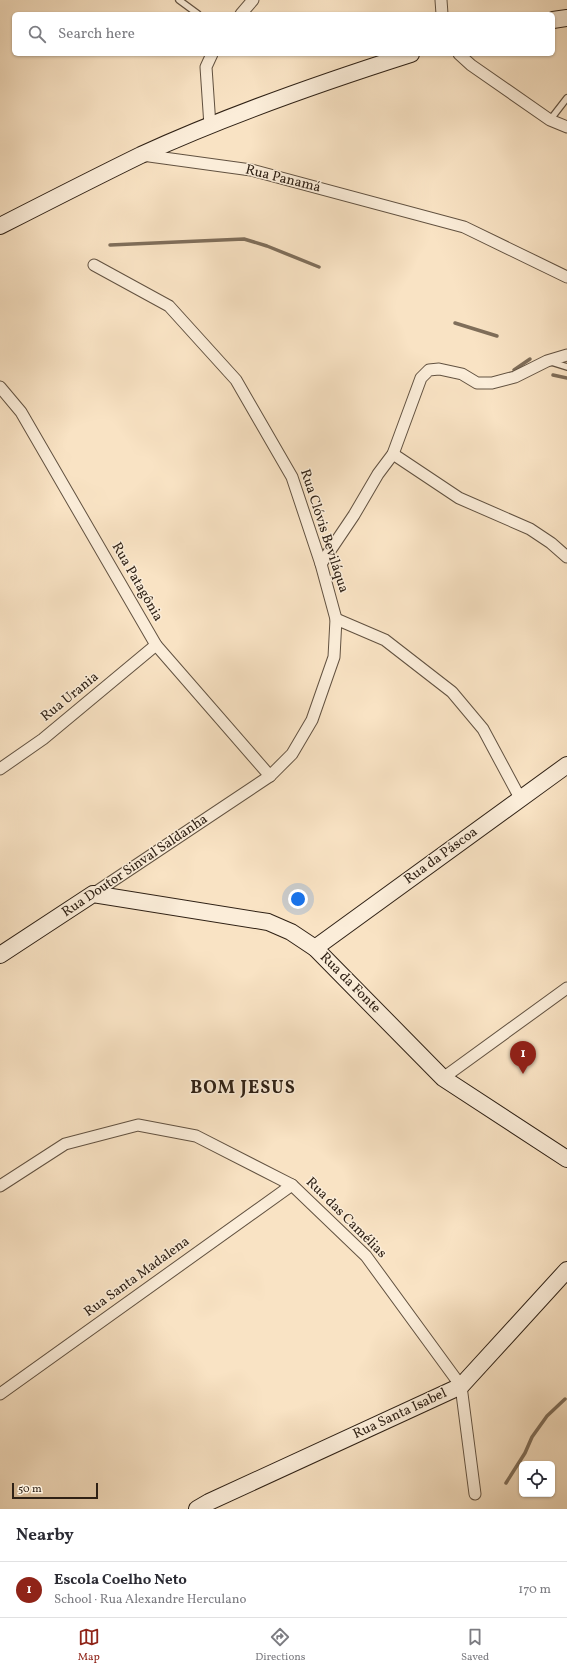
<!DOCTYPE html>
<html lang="en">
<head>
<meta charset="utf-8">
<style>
	:root { --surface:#fff; --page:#f2f2f3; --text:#2b2b33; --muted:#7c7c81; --line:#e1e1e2; --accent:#8f2418 }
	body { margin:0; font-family:Vollkorn,serif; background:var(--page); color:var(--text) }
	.controls { position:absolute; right:12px; bottom:12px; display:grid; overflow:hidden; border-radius:6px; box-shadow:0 1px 3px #0004 }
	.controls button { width:36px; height:36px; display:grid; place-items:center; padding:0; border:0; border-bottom:1px solid var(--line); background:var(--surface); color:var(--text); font:20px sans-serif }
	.scale { position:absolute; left:12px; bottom:10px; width:86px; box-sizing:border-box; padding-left:4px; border:2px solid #2f2115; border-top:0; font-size:11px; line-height:14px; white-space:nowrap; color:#2f2115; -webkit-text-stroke:3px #fbedd9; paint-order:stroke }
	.you { position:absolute; left:298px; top:899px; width:14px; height:14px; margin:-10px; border:3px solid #fff; border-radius:50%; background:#1a73e8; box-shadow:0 0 0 6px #1a73e833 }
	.badge { display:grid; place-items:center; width:26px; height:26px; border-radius:50%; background:var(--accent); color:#fff; font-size:13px; font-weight:700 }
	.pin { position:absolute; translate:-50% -33px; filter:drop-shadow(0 1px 2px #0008) }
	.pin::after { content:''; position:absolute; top:21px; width:14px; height:12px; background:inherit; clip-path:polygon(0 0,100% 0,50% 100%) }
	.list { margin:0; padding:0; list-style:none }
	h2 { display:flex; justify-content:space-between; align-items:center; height:52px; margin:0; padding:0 16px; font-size:17px }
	h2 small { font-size:13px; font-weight:400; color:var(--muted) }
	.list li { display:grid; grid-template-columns:26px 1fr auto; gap:12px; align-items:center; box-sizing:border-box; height:56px; padding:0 16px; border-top:1px solid var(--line) }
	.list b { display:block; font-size:15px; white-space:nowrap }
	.list p { margin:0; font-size:13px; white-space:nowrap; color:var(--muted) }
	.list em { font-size:13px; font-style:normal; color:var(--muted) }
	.icon { flex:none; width:22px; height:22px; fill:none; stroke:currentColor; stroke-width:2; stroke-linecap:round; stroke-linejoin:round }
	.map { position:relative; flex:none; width:567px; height:1509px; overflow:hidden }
	.search { position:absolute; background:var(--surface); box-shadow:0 1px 3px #0004; left:12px; right:12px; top:12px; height:44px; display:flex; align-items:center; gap:10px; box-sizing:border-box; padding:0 14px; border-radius:6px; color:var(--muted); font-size:15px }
	.sheet { height:108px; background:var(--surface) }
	nav { display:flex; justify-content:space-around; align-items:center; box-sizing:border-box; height:56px; border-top:1px solid var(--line); background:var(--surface); font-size:11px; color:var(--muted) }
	nav a { display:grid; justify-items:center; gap:2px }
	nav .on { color:var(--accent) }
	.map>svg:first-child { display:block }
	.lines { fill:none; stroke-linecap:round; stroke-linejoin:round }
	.stream { stroke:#7f6e5a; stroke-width:3.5 }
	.lane-casing { stroke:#625241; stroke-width:8 }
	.street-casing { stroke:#625241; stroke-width:13 }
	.secondary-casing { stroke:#2f2115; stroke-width:18 }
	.lane { stroke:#fbedd9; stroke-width:5.5 }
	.street { stroke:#fbedd9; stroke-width:11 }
	.secondary { stroke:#fbedd9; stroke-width:16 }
	.labels { text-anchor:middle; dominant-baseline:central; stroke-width:3; stroke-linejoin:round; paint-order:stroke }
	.street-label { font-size:14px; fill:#2f2115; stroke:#fbedd9 }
	.district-label { font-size:18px; font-weight:bold; letter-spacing:1px; fill:#2f2115; stroke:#fbedd9 }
</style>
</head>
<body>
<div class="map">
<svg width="567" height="1509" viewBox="0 0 567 1509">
	<rect width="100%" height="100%" fill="#f9e3c4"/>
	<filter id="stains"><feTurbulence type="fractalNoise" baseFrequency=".005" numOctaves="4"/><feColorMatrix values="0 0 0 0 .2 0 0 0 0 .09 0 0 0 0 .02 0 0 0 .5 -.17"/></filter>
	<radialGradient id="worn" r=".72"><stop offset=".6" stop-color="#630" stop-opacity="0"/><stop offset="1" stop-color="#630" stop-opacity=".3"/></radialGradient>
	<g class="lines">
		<g class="stream">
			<polyline points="110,245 244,239 267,246 319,267"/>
			<polyline points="455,323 497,336"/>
			<polyline points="514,370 530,359"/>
			<polyline points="553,375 567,378"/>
			<polyline points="506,1483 525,1453 532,1437 547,1416 565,1399"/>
		</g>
		<defs>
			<g id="lane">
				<polyline points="179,0 198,14"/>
				<polyline points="550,120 567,98"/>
				<polyline points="551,362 567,367"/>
			</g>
			<g id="street">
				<polyline points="441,0 442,14"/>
				<polyline points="241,14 253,0"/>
				<polyline points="459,54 471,65 550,120 567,127"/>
				<polyline points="210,126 206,67 212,54"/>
				<polyline points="142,155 251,170 464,227 567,277"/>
				<polyline points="0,387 21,412 156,645 270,776"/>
				<polyline points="393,454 459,498 530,529 551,543 567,557"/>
				<polyline points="321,564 354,515 378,474 393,454 421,378 429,370 439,369 462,374 477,383 492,383 515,377 547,361 567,355"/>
				<polyline points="336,619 385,640 452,692 483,729 520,798"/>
				<polyline points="0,769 43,739 156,645"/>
				<polyline points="93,894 270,776 292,754 312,720 334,657 336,619 321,564 292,477 236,380 169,306 94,265"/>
				<polyline points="443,1078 567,988"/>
				<polyline points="0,1186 65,1144 138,1125 196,1136 292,1185 366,1256 461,1386 475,1494"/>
				<polyline points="0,1394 292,1185"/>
			</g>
			<g id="secondary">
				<polyline points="553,20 567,18"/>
				<path d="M0 226C47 202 94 178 141 155 228 115 320 83 411 54"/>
				<polyline points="315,948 567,765"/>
				<polyline points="0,955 93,894 268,922 291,932 315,948 443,1078 567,1159"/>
				<polyline points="197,1509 209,1502 461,1386 567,1270"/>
			</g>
		</defs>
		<use href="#lane" class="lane-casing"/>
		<use href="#street" class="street-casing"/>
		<use href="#secondary" class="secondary-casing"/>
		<use href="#lane" class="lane"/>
		<use href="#street" class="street"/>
		<use href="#secondary" class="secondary"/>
	</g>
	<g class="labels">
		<g class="street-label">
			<text transform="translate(283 179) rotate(14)">Rua Panamá</text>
			<text transform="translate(324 531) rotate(72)">Rua Clóvis Beviláqua</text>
			<text transform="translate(137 582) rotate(60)">Rua Patagônia</text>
			<text transform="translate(70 697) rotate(-39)">Rua Urania</text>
			<text transform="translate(441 856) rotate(-36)">Rua da Páscoa</text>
			<text transform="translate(135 866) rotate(-34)">Rua Doutor Sinval Saldanha</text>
			<text transform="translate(350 983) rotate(45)">Rua da Fonte</text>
			<text transform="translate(346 1218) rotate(45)">Rua das Camélias</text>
			<text transform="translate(137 1277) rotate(-36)">Rua Santa Madalena</text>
			<text transform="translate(400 1414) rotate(-25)">Rua Santa Isabel</text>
		</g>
		<g class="district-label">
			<text x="243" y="1088">BOM JESUS</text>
		</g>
	</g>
	<rect width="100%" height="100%" filter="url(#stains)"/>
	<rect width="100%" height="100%" fill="url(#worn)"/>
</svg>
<div class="controls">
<button><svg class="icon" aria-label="locate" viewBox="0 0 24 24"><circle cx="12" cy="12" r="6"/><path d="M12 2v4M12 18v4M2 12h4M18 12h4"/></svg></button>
</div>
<div class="scale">50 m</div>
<div class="you"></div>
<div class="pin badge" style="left:523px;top:1074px">1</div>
<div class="search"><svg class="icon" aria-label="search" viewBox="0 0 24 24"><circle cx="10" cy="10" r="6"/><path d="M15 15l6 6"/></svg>Search here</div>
</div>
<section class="sheet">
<h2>Nearby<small></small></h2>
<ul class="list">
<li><span class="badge">1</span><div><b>Escola Coelho Neto</b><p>School · Rua Alexandre Herculano</p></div><em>170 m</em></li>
</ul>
</section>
<nav>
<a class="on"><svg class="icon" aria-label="map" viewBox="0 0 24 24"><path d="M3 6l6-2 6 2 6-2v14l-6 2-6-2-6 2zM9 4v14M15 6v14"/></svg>Map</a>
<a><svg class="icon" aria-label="directions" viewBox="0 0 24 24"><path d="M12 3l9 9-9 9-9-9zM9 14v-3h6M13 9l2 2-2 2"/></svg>Directions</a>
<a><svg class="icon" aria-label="saved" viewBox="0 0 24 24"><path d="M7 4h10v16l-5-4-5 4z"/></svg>Saved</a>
</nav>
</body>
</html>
